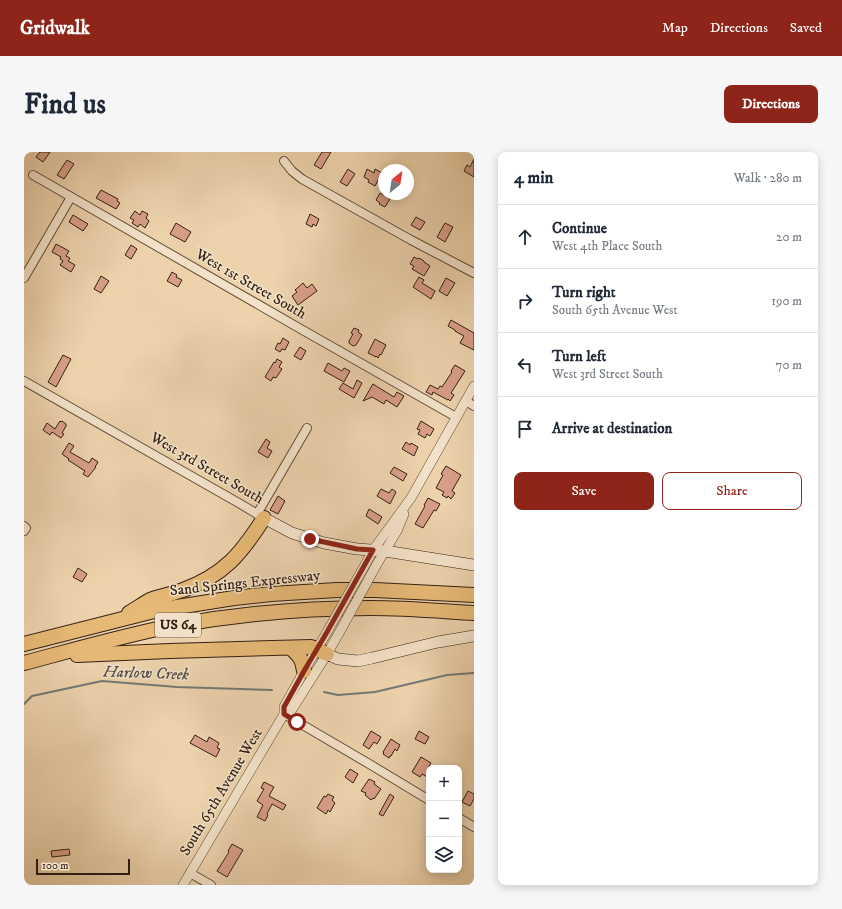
<!DOCTYPE html>
<html lang="en">
<head>
<meta charset="utf-8">
<style>
	:root { --surface:#fff; --page:#f6f6f7; --text:#1f2937; --muted:#747a83; --line:#e0e1e3; --accent:#8f2418 }
	body { margin:0; font-family:"IM FELL DW Pica",serif; background:var(--page); color:var(--text) }
	.controls { position:absolute; right:12px; bottom:12px; display:grid; overflow:hidden; border-radius:8px; box-shadow:0 2px 10px #0003 }
	.controls button { width:36px; height:36px; display:grid; place-items:center; padding:0; border:0; border-bottom:1px solid var(--line); background:var(--surface); color:var(--text); font:20px sans-serif }
	.compass { position:absolute; left:354px; top:12px; width:36px; height:36px; border-radius:50%; background:var(--surface); box-shadow:0 2px 10px #0003; rotate:30deg }
	.scale { position:absolute; left:12px; bottom:10px; width:94px; box-sizing:border-box; padding-left:4px; border:2px solid #332013; border-top:0; font-size:11px; line-height:14px; white-space:nowrap; color:#332013; -webkit-text-stroke:3px #f3e2c9; paint-order:stroke }
	.stop { position:absolute; width:12px; height:12px; margin:-9px; border:3px solid #8f2418; border-radius:50%; background:#fff }
	.stop.end { background:#8f2418; border-color:#fff; box-shadow:0 1px 4px #0008 }
	.list { margin:0; padding:0; list-style:none }
	h2 { display:flex; justify-content:space-between; align-items:center; height:52px; margin:0; padding:0 16px; font-size:17px }
	h2 small { font-size:13px; font-weight:400; color:var(--muted) }
	.list li { display:grid; grid-template-columns:26px 1fr auto; gap:12px; align-items:center; box-sizing:border-box; height:64px; padding:0 16px; border-top:1px solid var(--line) }
	.list b { display:block; font-size:15px; white-space:nowrap }
	.list p { margin:0; font-size:13px; white-space:nowrap; color:var(--muted) }
	.list em { font-size:13px; font-style:normal; color:var(--muted) }
	.actions { display:flex; gap:8px; padding:12px 16px }
	.actions a { flex:1; padding:9px 0; border:1px solid var(--accent); border-radius:8px; text-align:center; font-size:14px; color:var(--accent) }
	.actions .main { background:var(--accent); color:#fff }
	.icon { flex:none; width:22px; height:22px; fill:none; stroke:currentColor; stroke-width:2; stroke-linecap:round; stroke-linejoin:round }
	.map { position:relative; flex:none; width:450px; height:733px; overflow:hidden; border-radius:8px }
	header { display:flex; align-items:center; gap:24px; box-sizing:border-box; height:56px; padding:0 20px; background:var(--accent); color:#fff }
	header strong { font-size:19px }
	nav { display:flex; gap:22px; margin-inline-start:auto; font-size:14px }
	.intro { display:flex; align-items:center; justify-content:space-between; box-sizing:border-box; height:96px; padding:0 24px }
	h1 { margin:0; font-size:28px }
	.button { padding:10px 18px; border-radius:8px; background:var(--accent); color:#fff; font-size:14px; font-weight:700 }
	main { display:flex; gap:24px; padding:0 24px }
	aside { flex:1; background:var(--surface); border-radius:8px; box-shadow:0 2px 10px #0003 }
	.map>svg:first-child { display:block }
	.lines { fill:none; stroke-linecap:round; stroke-linejoin:round }
	.stream { stroke:#737975; stroke-width:2 }
	.building { fill:#d89f88; stroke:#332013 }
	.minor-casing { stroke:#624c39; stroke-width:10 }
	.tertiary-casing { stroke:#624c39; stroke-width:10 }
	.secondary-casing { stroke:#332013; stroke-width:12 }
	.motorway-casing { stroke:#332013; stroke-width:16 }
	.minor { stroke:#f3e2c9; stroke-width:8 }
	.tertiary { stroke:#f3e2c9; stroke-width:9 }
	.secondary { stroke:#f3e2c9; stroke-width:11 }
	.motorway { stroke:#e6b976; stroke-width:14 }
	.tertiary-bridge-casing { stroke:#624c39; stroke-width:10; stroke-linecap:butt }
	.tertiary-bridge { stroke:#f3e2c9; stroke-width:9 }
	.route { stroke:#8f2418; stroke-width:5 }
	.labels { text-anchor:middle; dominant-baseline:central; stroke-width:3; stroke-linejoin:round; paint-order:stroke }
	.shield { fill:#f3e2c9; stroke:#6d5a4a; stroke-width:1 }
	.shield-label { font-size:14px; font-weight:bold; fill:#332013 }
	.street-label { font-size:15px; fill:#332013; stroke:#f3e2c9 }
	.water-label { font-size:16px; font-style:italic; fill:#534d44; stroke:#f3e2c9 }
</style>
</head>
<body>
<header>
<strong>Gridwalk</strong>
<nav><a>Map</a><a>Directions</a><a>Saved</a></nav>
</header>
<div class="intro"><h1>Find us</h1><a class="button">Directions</a></div>
<main>
<div class="map">
<svg width="450" height="733" viewBox="0 0 450 733">
	<rect width="100%" height="100%" fill="#edd2ac"/>
	<filter id="stains"><feTurbulence type="fractalNoise" baseFrequency=".005" numOctaves="4"/><feColorMatrix values="0 0 0 0 .2 0 0 0 0 .09 0 0 0 0 .02 0 0 0 .5 -.17"/></filter>
	<radialGradient id="worn" r=".72"><stop offset=".6" stop-color="#630" stop-opacity="0"/><stop offset="1" stop-color="#630" stop-opacity=".3"/></radialGradient>
	<g class="lines">
		<g class="stream">
			<polyline points="300,540 314,543 351,540 423,523 450,521"/>
			<polyline points="0,552 8,544 78,529 153,535 248,538"/>
		</g>
	</g>
	<g class="building">
		<polygon points="16,0 26,0 19,10 12,5"/>
		<polygon points="298,0 307,0 297,17 290,13"/>
		<polygon points="450,7 450,25 440,19 443,13 446,15"/>
		<polygon points="43,8 50,12 40,27 33,23"/>
		<polygon points="324,17 331,22 323,34 316,30"/>
		<polygon points="343,17 350,21 351,17 358,21 351,34 344,30 345,28 340,25"/>
		<polygon points="77,38 94,47 93,49 96,51 92,57 72,46"/>
		<polygon points="356,41 366,47 361,55 355,52 356,51 352,48"/>
		<polygon points="111,59 116,63 118,59 124,62 122,66 125,69 121,76 116,72 114,75 108,71 110,68 106,66"/>
		<polygon points="286,62 295,67 292,74 289,72 288,75 282,72"/>
		<polygon points="49,63 64,72 59,79 45,70"/>
		<polygon points="392,65 401,70 396,78 387,73"/>
		<polygon points="152,71 167,80 161,90 146,82"/>
		<polygon points="421,71 429,75 421,90 413,85"/>
		<polygon points="32,92 45,99 42,104 46,106 44,109 51,113 47,120 36,113 39,109 36,107 37,105 28,100"/>
		<polygon points="107,93 113,97 107,107 101,103"/>
		<polygon points="390,105 394,107 395,106 400,109 400,110 406,114 400,124 388,117 390,114 386,112"/>
		<polygon points="148,120 153,123 152,125 158,128 154,135 143,129"/>
		<polygon points="77,124 85,129 77,141 70,137"/>
		<polygon points="395,125 400,128 398,131 411,139 407,147 389,135"/>
		<polygon points="422,126 431,131 423,144 415,139"/>
		<polygon points="279,131 283,136 288,132 293,139 274,153 268,144 273,140 271,138"/>
		<polygon points="427,168 450,181 450,198 436,191 440,184 431,179 431,178 424,174"/>
		<polygon points="330,176 335,178 334,180 338,183 332,193 329,194 325,191 325,189 329,182 327,181"/>
		<polygon points="259,186 265,190 261,198 258,197 256,200 251,197 254,191 256,192"/>
		<polygon points="351,187 362,193 357,203 356,202 354,206 352,204 352,205 344,201"/>
		<polygon points="276,195 282,199 277,208 270,204"/>
		<polygon points="39,203 47,207 32,235 24,230"/>
		<polygon points="253,207 258,210 255,215 258,217 252,226 249,225 247,229 241,225 250,210 251,211"/>
		<polygon points="304,211 318,219 320,216 326,219 320,230 300,219"/>
		<polygon points="431,213 441,219 427,241 430,243 426,249 424,247 424,248 409,240 408,243 402,240 406,233 414,237 416,234 418,235 428,220 427,219"/>
		<polygon points="333,228 338,231 330,246 315,237 319,231 329,237"/>
		<polygon points="349,232 370,245 373,240 380,244 373,255 362,248 360,252 348,245 339,249"/>
		<polygon points="36,269 37,270 38,269 42,272 42,274 38,281 40,282 37,286 28,280 26,283 19,278 23,271 31,277"/>
		<polygon points="397,269 410,277 406,284 403,282 401,286 394,282 396,278 393,277"/>
		<polygon points="242,287 246,290 243,296 248,299 244,306 234,300"/>
		<polygon points="382,290 386,293 387,291 394,295 390,304 378,297"/>
		<polygon points="45,291 50,294 46,300 65,311 68,306 74,310 71,315 72,315 64,325 59,322 61,319 44,308 45,307 38,302"/>
		<polygon points="422,314 437,323 428,339 431,341 427,347 424,344 423,346 418,343 420,340 412,336 419,323 417,322"/>
		<polygon points="370,315 383,322 379,329 366,321"/>
		<polygon points="357,337 365,341 368,337 372,340 366,352 353,344"/>
		<polygon points="254,344 261,349 254,362 246,358"/>
		<polygon points="404,346 416,352 412,359 410,358 399,376 391,372 401,354 400,353"/>
		<polygon points="345,357 358,365 354,372 342,364"/>
		<polygon points="54,416 63,422 58,430 49,425"/>
		<polygon points="347,579 357,585 353,592 350,590 345,597 339,593"/>
		<polygon points="395,579 405,585 401,592 391,587"/>
		<polygon points="171,583 183,590 185,585 195,591 193,596 196,597 192,605 166,591"/>
		<polygon points="367,587 376,593 373,599 371,597 367,604 366,604 365,606 359,602 360,601 359,600"/>
		<polygon points="397,605 407,611 405,614 405,622 403,625 398,622 396,625 388,620"/>
		<polygon points="326,617 334,622 329,631 321,625"/>
		<polygon points="345,627 351,630 350,632 357,637 350,647 349,646 347,648 341,643 342,641 337,639"/>
		<polygon points="240,630 250,635 245,644 262,653 259,658 248,652 243,662 244,663 241,669 233,665 239,653 233,649 240,637 237,636"/>
		<polygon points="444,639 450,642 450,647 446,654 438,650"/>
		<polygon points="304,642 310,645 308,648 311,651 306,660 304,658 302,662 293,656 300,644 302,645"/>
		<polygon points="366,642 370,645 359,664 355,662"/>
		<polygon points="208,692 219,698 203,725 193,719 205,700 204,699"/>
		<polygon points="45,697 46,703 28,705 27,699"/>
	</g>
	<g class="lines">
		<defs>
			<g id="minor">
				<polyline points="260,9 268,19 278,27 387,88 450,121"/>
				<polyline points="9,23 282,180 432,265"/>
				<polyline points="0,126 47,45"/>
				<polyline points="0,229 213,350 240,366"/>
				<polyline points="442,249 450,254"/>
				<polyline points="233,362 283,276"/>
				<polyline points="0,374 2,376 0,379"/>
				<polyline points="260,562 347,613 405,648"/>
				<polyline points="435,666 450,675"/>
				<polyline points="166,721 187,733"/>
			</g>
			<g id="tertiary">
				<polyline points="353,412 373,379 380,362"/>
				<polyline points="341,413 349,398 387,346 450,234"/>
				<polyline points="260,562 267,559 303,502 315,481"/>
				<polyline points="159,733 260,562 260,555 280,519 303,480"/>
			</g>
			<g id="secondary">
				<polyline points="240,366 268,381 300,391 333,397 361,399 450,413"/>
				<polyline points="303,502 314,507 334,509 348,506 414,490 450,484"/>
			</g>
			<g id="motorway">
				<path d="M105 461C112 457 119 452 126 448 137 444 148 442 159 438 200 423 217 402 240 366"/>
				<polyline points="0,492 134,458 210,446 247,442 313,438 351,438 450,443"/>
				<path d="M267 496C276 505 278 506 280 519"/>
				<polyline points="53,503 146,499 287,495 292,497 303,502"/>
				<path d="M0 511C49 498 98 484 147 474 213 462 280 456 347 456 381 456 416 459 450 461"/>
			</g>
		</defs>
		<use href="#minor" class="minor-casing"/>
		<use href="#tertiary" class="tertiary-casing"/>
		<use href="#secondary" class="secondary-casing"/>
		<use href="#motorway" class="motorway-casing"/>
		<use href="#minor" class="minor"/>
		<use href="#tertiary" class="tertiary"/>
		<use href="#secondary" class="secondary"/>
		<use href="#motorway" class="motorway"/>
		<defs>
			<g id="tertiary-bridge">
				<polyline points="303,480 341,413"/>
				<polyline points="315,481 353,412"/>
			</g>
		</defs>
		<use href="#tertiary-bridge" class="tertiary-bridge-casing"/>
		<use href="#tertiary-bridge" class="tertiary-bridge"/>
	</g>
	<g class="lines">
		<polyline class="route" points="273,570 260,562 260,555 280,519 303,480 349,398 333,397 286,387"/>
	</g>
	<g class="labels">
		<rect class="shield" x="131" y="461" width="46" height="24" rx="3"/>
		<g class="shield-label">
			<text x="154" y="473">US 64</text>
		</g>
		<g class="street-label">
			<text transform="translate(227 132) rotate(30)">West 1st Street South</text>
			<text transform="translate(183 316) rotate(30)">West 3rd Street South</text>
			<text transform="translate(221 431) rotate(-6)">Sand Springs Expressway</text>
			<text transform="translate(197 640) rotate(-59)">South 65th Avenue West</text>
		</g>
		<g class="water-label">
			<text transform="translate(122 521) rotate(2)">Harlow Creek</text>
		</g>
	</g>
	<rect width="100%" height="100%" filter="url(#stains)"/>
	<rect width="100%" height="100%" fill="url(#worn)"/>
</svg>
<div class="controls">
<button>+</button>
<button>−</button>
<button><svg class="icon" aria-label="layers" viewBox="0 0 24 24"><path d="M12 4l9 5-9 5-9-5zM3 14l9 5 9-5"/></svg></button>
</div>
<svg class="compass" viewBox="-18 -18 36 36"><path d="M0-13l5 13h-10z" fill="#e53935"/><path d="M0 13l5-13h-10z" fill="#747a83"/></svg>
<div class="scale">100 m</div>
<div class="stop" style="left:273px;top:570px"></div>
<div class="stop end" style="left:286px;top:387px"></div>
</div>
<aside>
<h2>4 min<small>Walk · 280 m</small></h2>
<ul class="list">
<li><svg class="icon" aria-label="ahead" viewBox="0 0 24 24"><path d="M12 20V5M6 11l6-6 6 6"/></svg><div><b>Continue</b><p>West 4th Place South</p></div><em>20 m</em></li>
<li><svg class="icon" aria-label="right" viewBox="0 0 24 24"><path d="M7 20v-9h11M14 6l5 5-5 5"/></svg><div><b>Turn right</b><p>South 65th Avenue West</p></div><em>190 m</em></li>
<li><svg class="icon" aria-label="left" viewBox="0 0 24 24"><path d="M17 20v-9H6M10 6l-5 5 5 5"/></svg><div><b>Turn left</b><p>West 3rd Street South</p></div><em>70 m</em></li>
<li><svg class="icon" aria-label="arrive" viewBox="0 0 24 24"><path d="M6 21V4h12l-3 4 3 4H6"/></svg><div><b>Arrive at destination</b></div></li>
</ul>
<div class="actions"><a class="main">Save</a><a>Share</a></div>
</aside>
</main>
</body>
</html>
